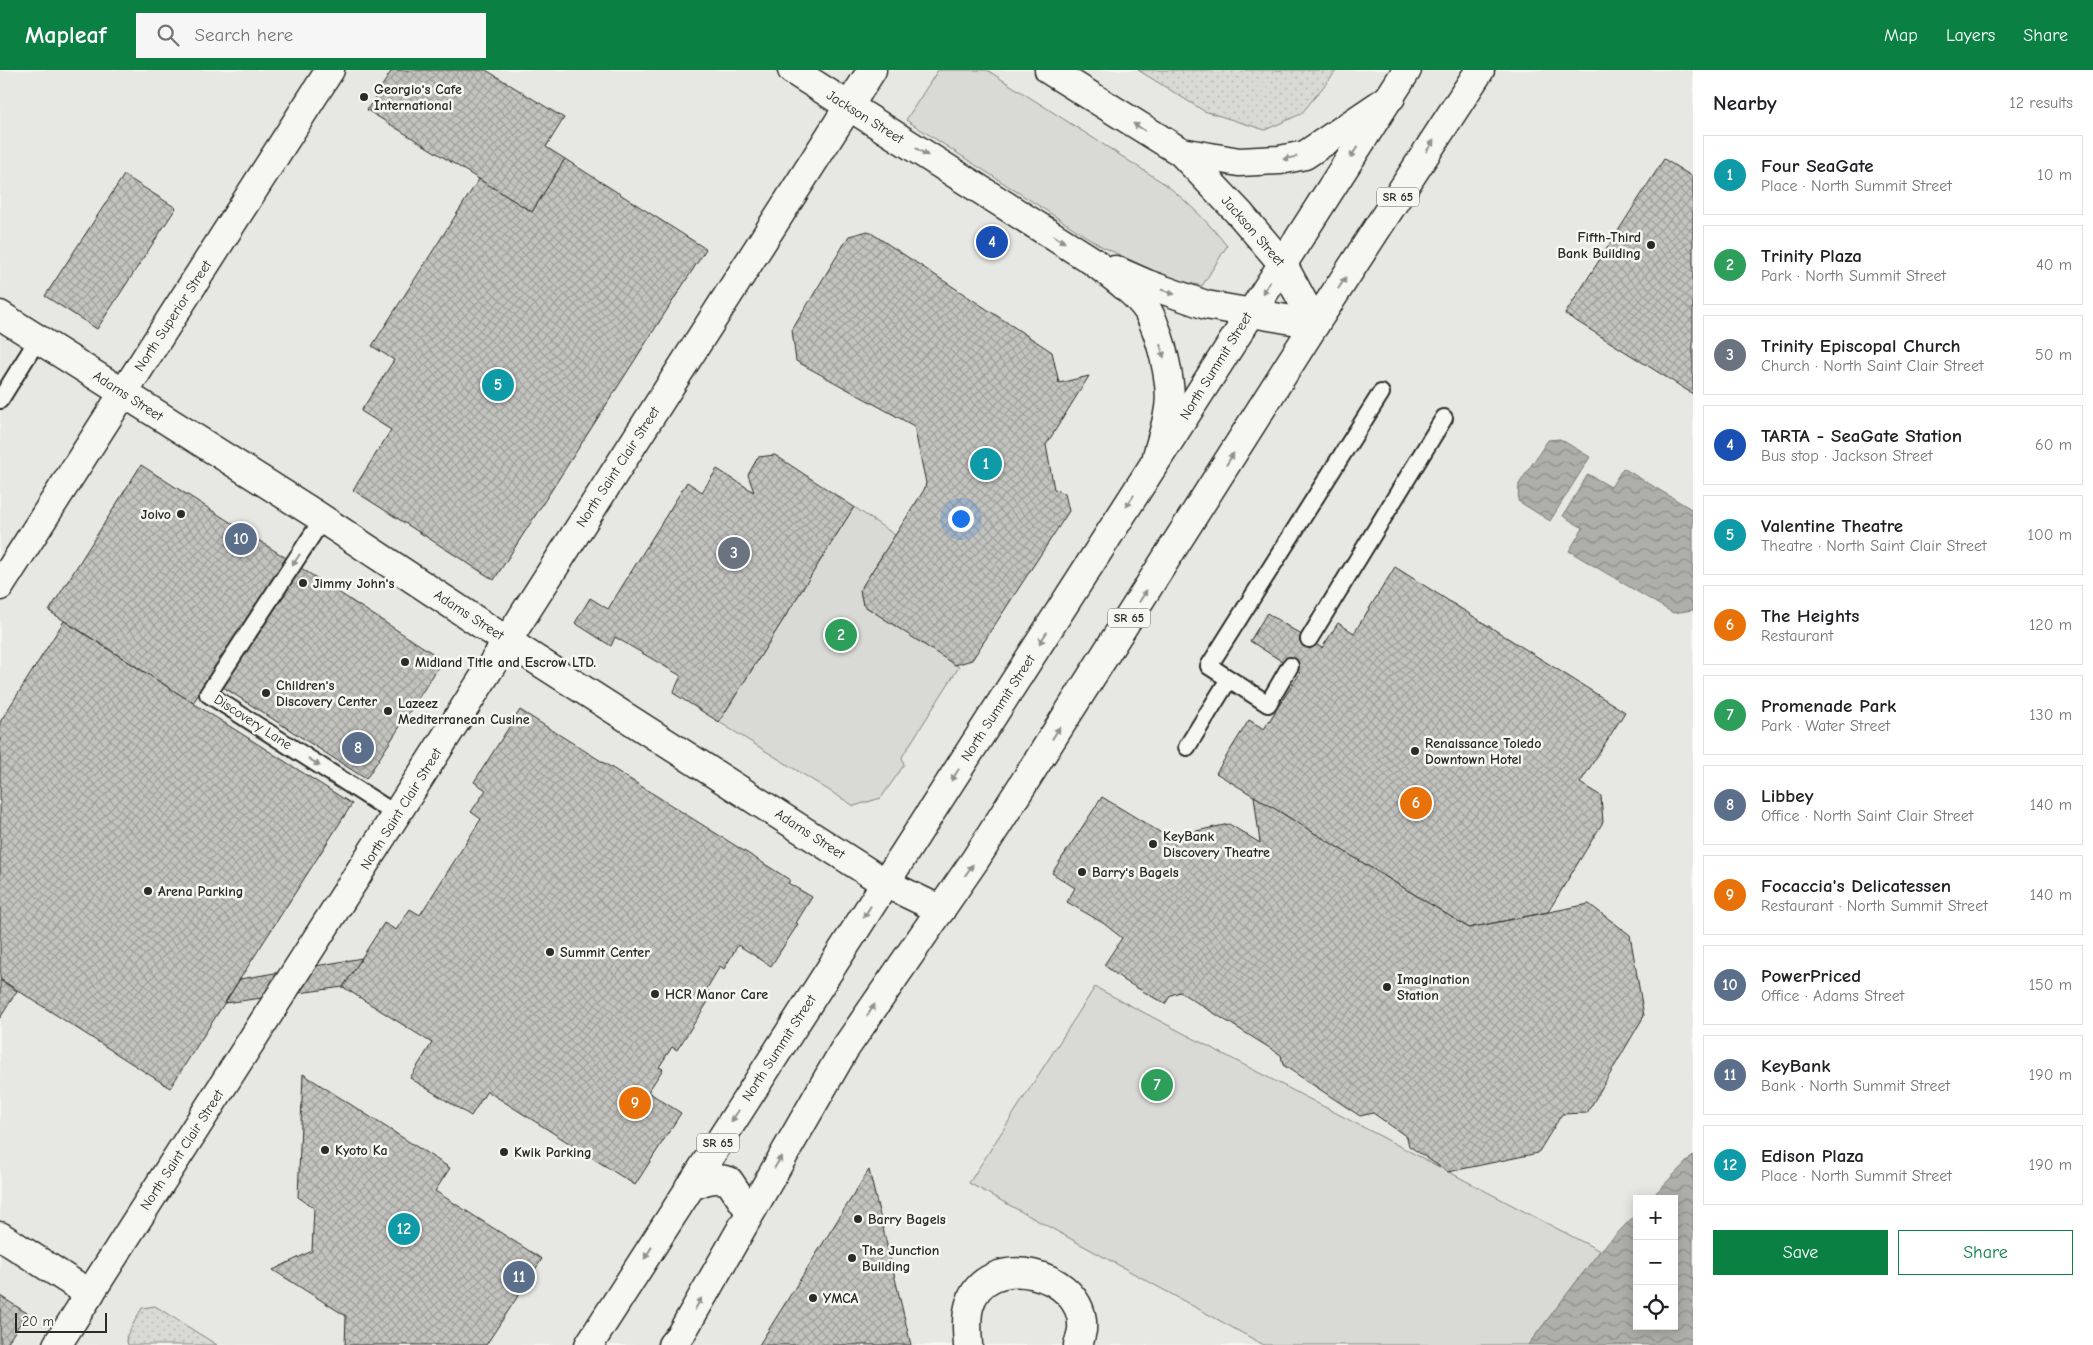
<!DOCTYPE html>
<html lang="en">
<head>
<meta charset="utf-8">
<style>
	:root { --surface:#fff; --page:#f6f6f6; --text:#202124; --muted:#757577; --line:#e0e0e0; --accent:#0b8043 }
	body { margin:0; font-family:"Comic Neue",sans-serif; background:var(--page); color:var(--text) }
	.controls { position:absolute; right:15px; bottom:15px; display:grid; overflow:hidden; border-radius:0px; box-shadow:0 2px 12px #0003 }
	.controls button { width:45px; height:45px; display:grid; place-items:center; padding:0; border:0; border-bottom:1px solid var(--line); background:var(--surface); color:var(--text); font:25px sans-serif }
	.scale { position:absolute; left:15px; bottom:12px; width:92px; box-sizing:border-box; padding-left:5px; border:2px solid #2b2b2b; border-top:0; font-size:14px; line-height:18px; white-space:nowrap; color:#2b2b2b; -webkit-text-stroke:4px #f6f6f2; paint-order:stroke }
	.you { position:absolute; left:960px; top:448px; width:18px; height:18px; margin:-12px; border:4px solid #fff; border-radius:50%; background:#1a73e8; box-shadow:0 0 0 8px #1a73e833 }
	.badge { display:grid; place-items:center; width:32px; height:32px; border-radius:50%; background:var(--accent); color:#fff; font-size:16px; font-weight:700 }
	.pin { position:absolute; translate:-50% -50%; border:2px solid #fff; box-shadow:0 1px 5px #0006 }
	.list { margin:0; padding:0; list-style:none }
	h2 { display:flex; justify-content:space-between; align-items:center; height:65px; margin:0; padding:0 20px; font-size:21px }
	h2 small { font-size:16px; font-weight:400; color:var(--muted) }
	.list li { display:grid; grid-template-columns:32px 1fr auto; gap:15px; align-items:center; box-sizing:border-box; height:80px; margin:0 10px 10px; padding:0 10px; border:1px solid var(--line); border-radius:0px }
	.list b { display:block; font-size:19px; white-space:nowrap }
	.list p { margin:0; font-size:16px; white-space:nowrap; color:var(--muted) }
	.list em { font-size:16px; font-style:normal; color:var(--muted) }
	.actions { display:flex; gap:10px; padding:15px 20px }
	.actions a { flex:1; padding:11px 0; border:1px solid var(--accent); border-radius:0px; text-align:center; font-size:18px; color:var(--accent) }
	.actions .main { background:var(--accent); color:#fff }
	.icon { flex:none; width:28px; height:28px; fill:none; stroke:currentColor; stroke-width:2; stroke-linecap:round; stroke-linejoin:round }
	.map { position:relative; flex:none; width:1693px; height:1275px; overflow:hidden }
	header { display:flex; align-items:center; gap:30px; box-sizing:border-box; height:70px; padding:0 25px; background:var(--accent); color:#fff }
	header strong { font-size:24px }
	nav { display:flex; gap:28px; margin-inline-start:auto; font-size:18px }
	.search { width:350px; height:45px; background:var(--page); display:flex; align-items:center; gap:12px; box-sizing:border-box; padding:0 18px; border-radius:0px; color:var(--muted); font-size:19px }
	main { display:flex }
	aside { flex:1; background:var(--surface) }
	.map>svg:first-child { display:block }
	.built { fill:#e7e7e3 }
	.grass { fill:url(#grass-dots); stroke:#828280 }
	.park { fill:#d9d9d5; stroke:#828280 }
	.water { fill:url(#water-waves); stroke:#7a7a78 }
	.building { fill:url(#building-cross-hatch); stroke:#2b2b2b }
	.lines { fill:none; stroke-linecap:round; stroke-linejoin:round }
	.service-casing { stroke:#2b2b2b; stroke-width:20 }
	.minor-casing { stroke:#2b2b2b; stroke-width:31 }
	.tertiary-casing { stroke:#2b2b2b; stroke-width:31 }
	.primary-casing { stroke:#2b2b2b; stroke-width:31 }
	.service { stroke:#f6f6f2; stroke-width:16 }
	.minor { stroke:#f6f6f2; stroke-width:28 }
	.tertiary { stroke:#f6f6f2; stroke-width:28 }
	.primary { stroke:#f6f6f2; stroke-width:28 }
	.oneway { fill:#90908e }
	.poi-dot { fill:#2b2b2b; stroke:#f6f6f2; stroke-width:2 }
	.labels { text-anchor:middle; dominant-baseline:central; stroke-width:5; stroke-linejoin:round; paint-order:stroke }
	.shield { fill:#f6f6f2; stroke:#686867; stroke-width:1 }
	.shield-label { font-size:12px; font-weight:bold; fill:#2b2b2b }
	.poi-label { font-size:14px; font-weight:bold; fill:#2b2b2b; stroke:#f6f6f2; text-anchor:start }
	.street-label { font-size:14px; fill:#2b2b2b; stroke:#f6f6f2 }
</style>
</head>
<body>
<header>
<strong>Mapleaf</strong>
<div class="search"><svg class="icon" aria-label="search" viewBox="0 0 24 24"><circle cx="10" cy="10" r="6"/><path d="M15 15l6 6"/></svg>Search here</div>
<nav><a>Map</a><a>Layers</a><a>Share</a></nav>
</header>
<main>
<div class="map">
<svg width="1693" height="1275" viewBox="0 0 1693 1275">
	<defs>
		<pattern id="grass-dots" width="8" height="8" patternUnits="userSpaceOnUse" patternTransform="scale(1.25)"><rect width="8" height="8" fill="#d9d9d5"/><path d="M2 2h.1M6 6h.1" fill="none" stroke="#babab7" stroke-width="1.8" stroke-linecap="round"/></pattern>
		<pattern id="water-waves" width="16" height="10" patternUnits="userSpaceOnUse" patternTransform="scale(1.25)"><rect width="16" height="10" fill="#aeaeab"/><path d="M0 5q4-4 8 0t8 0" fill="none" stroke="#8e8e8b"/></pattern>
		<pattern id="building-cross-hatch" width="8" height="8" patternUnits="userSpaceOnUse" patternTransform="scale(1.25)"><rect width="8" height="8" fill="#c3c3c0"/><path d="M0 0l8 8M0 8l8-8" fill="none" stroke="#9f9f9c"/></pattern>
	</defs>
	<rect width="100%" height="100%" fill="#f6f6f2"/>
	<filter id="ink" filterUnits="userSpaceOnUse"><feTurbulence type="fractalNoise" baseFrequency=".02" numOctaves="2"/><feDisplacementMap in="SourceGraphic" scale="10" xChannelSelector="R" yChannelSelector="G"/><feConvolveMatrix kernelMatrix="1 2 1 2 8 2 1 2 1" color-interpolation-filters="sRGB"/></filter>
	<g filter="url(#ink)">
		<polygon class="built" points="0,0 1693,0 1693,1085 1650,1129 1637,1129 1637,1143 1600,1181 1528,1275 0,1275"/>
		<g class="grass">
			<polygon points="1138,0 1337,0 1301,44 1265,60 1204,41"/>
			<polygon points="155,1236 217,1275 128,1275 126,1267 142,1238"/>
		</g>
		<g class="park">
			<path d="M938 0H987L1165 114C1189 133 1208 152 1227 176L1202 216 1168 208 1101 176 906 50Z"/>
			<polygon points="854,437 895,465 860,520 863,535 959,597 902,687 904,695 881,728 854,736 719,652"/>
			<polygon points="1095,917 1600,1181 1528,1275 1264,1275 969,1113"/>
		</g>
		<g class="water">
			<polygon points="1560,369 1590,387 1550,451 1518,431 1519,414 1548,370"/>
			<polygon points="1623,398 1693,440 1693,540 1673,543 1569,481 1583,458 1563,446 1588,404 1611,417"/>
			<polygon points="1693,1085 1693,1275 1528,1275 1600,1181 1637,1143 1637,1256 1674,1256 1674,1129 1650,1129"/>
		</g>
		<g class="building">
			<polygon points="392,0 486,0 564,48 546,77 565,89 532,142 367,40"/>
			<polygon points="565,89 706,179 494,510 353,420 391,360 361,341 394,290 372,276 479,109 532,142"/>
			<polygon points="1664,89 1693,107 1693,324 1565,244"/>
			<polygon points="124,105 176,138 97,259 45,226"/>
			<polygon points="868,161 1052,282 1059,313 1089,306 1046,375 1054,419 1065,424 1069,441 972,590 955,595 863,535 860,520 924,420 926,413 914,356 796,291 792,260 849,166"/>
			<polygon points="775,385 854,437 719,652 673,623 681,606 615,567 611,576 575,553 590,528 608,539 687,412 702,422 717,399 754,422 748,405 758,387"/>
			<polygon points="141,395 286,488 193,633 49,541"/>
			<polygon points="1395,497 1625,642 1580,713 1601,726 1603,752 1548,842 1469,858 1216,703 1249,650 1264,659 1300,603 1250,571 1267,543 1322,578 1338,553 1354,563"/>
			<polygon points="301,498 443,590 366,709 223,617"/>
			<polygon points="64,551 352,734 170,1018 0,909 0,652"/>
			<polygon points="520,640 790,810 788,813 812,827 796,853 798,854 771,896 738,875 724,899 720,896 706,920 713,924 677,980 672,977 659,997 663,999 648,1022 681,1043 635,1115 487,1021 471,1046 410,1008 432,973 343,917 384,853 396,860 410,839 420,845 469,768 481,749 471,742 486,720 474,712"/>
			<polygon points="1254,726 1469,858 1589,834 1630,865 1644,946 1587,1043 1562,1044 1538,1083 1448,1102 1409,1076 1407,1067 1373,1043 1360,1046 1283,995 1281,985 1180,922 1171,925 1165,934 1125,911 1104,895 1122,868 1103,853 1067,832 1075,818 1052,803 1102,727 1168,767 1229,754 1260,773"/>
			<polygon points="362,888 343,917 225,933 240,909"/>
			<polygon points="0,910 17,921 0,948"/>
			<polygon points="303,1004 450,1098 435,1121 542,1189 486,1275 345,1275 346,1246 273,1200 312,1181 314,1138 298,1127"/>
			<polygon points="869,1100 911,1275 759,1275"/>
			<polygon points="0,1226 27,1243 6,1275 0,1275"/>
		</g>
		<g class="lines">
			<defs>
				<g id="service">
					<polyline points="0,330 38,269"/>
					<polyline points="322,450 208,624 397,745"/>
					<polyline points="1309,569 1444,348"/>
					<polyline points="1290,596 1268,634 1209,596 1381,323"/>
					<polyline points="1187,677 1229,609"/>
				</g>
				<g id="minor">
					<polyline points="57,1275 872,0"/>
					<path d="M968 1275C967 1262 966 1249 969 1237 984 1177 1087 1202 1082 1260 1081 1265 1080 1270 1078 1275"/>
				</g>
				<g id="tertiary">
					<path d="M792 0 1091 190C1108 203 1137 223 1148 241 1160 263 1173 313 1169 338 1167 354 1161 371 1157 386"/>
					<polyline points="1049,0 1181,82 1241,145 1282,193 1315,254"/>
					<polyline points="1181,82 1239,92 1280,90 1305,85 1391,27"/>
					<polyline points="1115,200 1147,214 1206,235 1315,254"/>
					<polyline points="0,245 315,444 507,571 885,813 941,840"/>
					<polyline points="0,516 330,0"/>
					<polyline points="0,1166 90,1224"/>
				</g>
				<g id="primary">
					<path d="M689 1117C703 1111 714 1106 729 1111L750 1142"/>
					<polyline points="589,1275 1407,0"/>
					<polyline points="672,1275 681,1264 844,980 975,790 1315,254 1480,0"/>
				</g>
			</defs>
			<use href="#service" class="service-casing"/>
			<use href="#minor" class="minor-casing"/>
			<use href="#tertiary" class="tertiary-casing"/>
			<use href="#primary" class="primary-casing"/>
			<use href="#service" class="service"/>
			<use href="#minor" class="minor"/>
			<use href="#tertiary" class="tertiary"/>
			<use href="#primary" class="primary"/>
		</g>
		<defs><path id="oneway-solid" d="M-6-.8H1V-3.2L6.5 0L1 3.2V.8H-6Z" transform="scale(1.25)"/></defs>
		<g class="oneway">
			<use href="#oneway-solid" transform="translate(1139 57) rotate(-148)"/>
			<use href="#oneway-solid" transform="translate(1430 76) rotate(-57)"/>
			<use href="#oneway-solid" transform="translate(922 82) rotate(32)"/>
			<use href="#oneway-solid" transform="translate(1354 82) rotate(124)"/>
			<use href="#oneway-solid" transform="translate(1290 88) rotate(169)"/>
			<use href="#oneway-solid" transform="translate(1059 169) rotate(32)"/>
			<use href="#oneway-solid" transform="translate(1342 213) rotate(-57)"/>
			<use href="#oneway-solid" transform="translate(1266 218) rotate(122)"/>
			<use href="#oneway-solid" transform="translate(1168 222) rotate(19)"/>
			<use href="#oneway-solid" transform="translate(1162 281) rotate(74)"/>
			<use href="#oneway-solid" transform="translate(1230 389) rotate(-58)"/>
			<use href="#oneway-solid" transform="translate(1130 431) rotate(123)"/>
			<use href="#oneway-solid" transform="translate(296 490) rotate(123)"/>
			<use href="#oneway-solid" transform="translate(1143 526) rotate(-58)"/>
			<use href="#oneway-solid" transform="translate(1043 568) rotate(123)"/>
			<use href="#oneway-solid" transform="translate(1056 663) rotate(-58)"/>
			<use href="#oneway-solid" transform="translate(314 692) rotate(33)"/>
			<use href="#oneway-solid" transform="translate(955 705) rotate(123)"/>
			<use href="#oneway-solid" transform="translate(969 800) rotate(-55)"/>
			<use href="#oneway-solid" transform="translate(867 842) rotate(122)"/>
			<use href="#oneway-solid" transform="translate(871 940) rotate(-56)"/>
			<use href="#oneway-solid" transform="translate(735 1046) rotate(123)"/>
			<use href="#oneway-solid" transform="translate(778 1092) rotate(-60)"/>
			<use href="#oneway-solid" transform="translate(648 1183) rotate(122)"/>
			<use href="#oneway-solid" transform="translate(698 1234) rotate(-61)"/>
		</g>
	</g>
	<g class="poi-dot">
		<circle cx="364" cy="27" r="5"/>
		<circle cx="1651" cy="175" r="5"/>
		<circle cx="181" cy="444" r="5"/>
		<circle cx="303" cy="513" r="5"/>
		<circle cx="405" cy="592" r="5"/>
		<circle cx="266" cy="623" r="5"/>
		<circle cx="388" cy="641" r="5"/>
		<circle cx="1415" cy="681" r="5"/>
		<circle cx="1153" cy="774" r="5"/>
		<circle cx="1082" cy="802" r="5"/>
		<circle cx="148" cy="821" r="5"/>
		<circle cx="550" cy="882" r="5"/>
		<circle cx="1387" cy="917" r="5"/>
		<circle cx="655" cy="924" r="5"/>
		<circle cx="325" cy="1080" r="5"/>
		<circle cx="504" cy="1082" r="5"/>
		<circle cx="858" cy="1149" r="5"/>
		<circle cx="852" cy="1188" r="5"/>
		<circle cx="813" cy="1228" r="5"/>
	</g>
	<g class="labels">
		<g class="shield">
			<rect x="1377" y="117.5" width="42" height="19" rx="4"/>
			<rect x="1108" y="538.5" width="42" height="19" rx="4"/>
			<rect x="697" y="1063.5" width="42" height="19" rx="4"/>
		</g>
		<g class="shield-label">
			<text x="1398" y="127">SR 65</text>
			<text x="1129" y="548">SR 65</text>
			<text x="718" y="1073">SR 65</text>
		</g>
		<g class="poi-label">
			<text x="374" y="19">Georgio's Cafe<tspan x="374" dy="16">International</tspan></text>
			<text x="1641" y="167" text-anchor="end">Fifth-Third<tspan x="1641" dy="16">Bank Building</tspan></text>
			<text x="171" y="444" text-anchor="end">Joivo</text>
			<text x="313" y="513">Jimmy John's</text>
			<text x="415" y="592">Midland Title and Escrow LTD.</text>
			<text x="276" y="615">Children's<tspan x="276" dy="16">Discovery Center</tspan></text>
			<text x="398" y="633">Lazeez<tspan x="398" dy="16">Mediterranean Cusine</tspan></text>
			<text x="1425" y="673">Renaissance Toledo<tspan x="1425" dy="16">Downtown Hotel</tspan></text>
			<text x="1163" y="766">KeyBank<tspan x="1163" dy="16">Discovery Theatre</tspan></text>
			<text x="1092" y="802">Barry's Bagels</text>
			<text x="158" y="821">Arena Parking</text>
			<text x="560" y="882">Summit Center</text>
			<text x="1397" y="909">Imagination<tspan x="1397" dy="16">Station</tspan></text>
			<text x="665" y="924">HCR Manor Care</text>
			<text x="335" y="1080">Kyoto Ka</text>
			<text x="514" y="1082">Kwik Parking</text>
			<text x="868" y="1149">Barry Bagels</text>
			<text x="862" y="1180">The Junction<tspan x="862" dy="16">Building</tspan></text>
			<text x="823" y="1228">YMCA</text>
		</g>
		<g class="street-label">
			<text transform="translate(865 47) rotate(32)">Jackson Street</text>
			<text transform="translate(1253 161) rotate(49)">Jackson Street</text>
			<text transform="translate(173 246) rotate(-57)">North Superior Street</text>
			<text transform="translate(1216 296) rotate(-58)">North Summit Street</text>
			<text transform="translate(128 326) rotate(33)">Adams Street</text>
			<text transform="translate(618 397) rotate(-57)">North Saint Clair Street</text>
			<text transform="translate(469 545) rotate(33)">Adams Street</text>
			<text transform="translate(998 638) rotate(-57)">North Summit Street</text>
			<text transform="translate(253 652) rotate(33)">Discovery Lane</text>
			<text transform="translate(401 739) rotate(-58)">North Saint Clair Street</text>
			<text transform="translate(810 764) rotate(33)">Adams Street</text>
			<text transform="translate(779 978) rotate(-57)">North Summit Street</text>
			<text transform="translate(182 1080) rotate(-57)">North Saint Clair Street</text>
		</g>
	</g>
</svg>
<div class="controls">
<button>+</button>
<button>−</button>
<button><svg class="icon" aria-label="locate" viewBox="0 0 24 24"><circle cx="12" cy="12" r="6"/><path d="M12 2v4M12 18v4M2 12h4M18 12h4"/></svg></button>
</div>
<div class="scale">20 m</div>
<div class="you"></div>
<div class="pin badge" style="left:986px;top:394px;background:#0f9aa8">1</div>
<div class="pin badge" style="left:841px;top:565px;background:#2e9e5b">2</div>
<div class="pin badge" style="left:734px;top:483px;background:#6b7280">3</div>
<div class="pin badge" style="left:992px;top:172px;background:#1a4fb4">4</div>
<div class="pin badge" style="left:498px;top:315px;background:#0f9aa8">5</div>
<div class="pin badge" style="left:1416px;top:733px;background:#e8710a">6</div>
<div class="pin badge" style="left:1157px;top:1015px;background:#2e9e5b">7</div>
<div class="pin badge" style="left:358px;top:678px;background:#5c6f8a">8</div>
<div class="pin badge" style="left:635px;top:1033px;background:#e8710a">9</div>
<div class="pin badge" style="left:241px;top:469px;background:#5c6f8a">10</div>
<div class="pin badge" style="left:519px;top:1207px;background:#5c6f8a">11</div>
<div class="pin badge" style="left:404px;top:1159px;background:#0f9aa8">12</div>
</div>
<aside>
<h2>Nearby<small>12 results</small></h2>
<ul class="list">
<li><span class="badge" style="background:#0f9aa8">1</span><div><b>Four SeaGate</b><p>Place · North Summit Street</p></div><em>10 m</em></li>
<li><span class="badge" style="background:#2e9e5b">2</span><div><b>Trinity Plaza</b><p>Park · North Summit Street</p></div><em>40 m</em></li>
<li><span class="badge" style="background:#6b7280">3</span><div><b>Trinity Episcopal Church</b><p>Church · North Saint Clair Street</p></div><em>50 m</em></li>
<li><span class="badge" style="background:#1a4fb4">4</span><div><b>TARTA - SeaGate Station</b><p>Bus stop · Jackson Street</p></div><em>60 m</em></li>
<li><span class="badge" style="background:#0f9aa8">5</span><div><b>Valentine Theatre</b><p>Theatre · North Saint Clair Street</p></div><em>100 m</em></li>
<li><span class="badge" style="background:#e8710a">6</span><div><b>The Heights</b><p>Restaurant</p></div><em>120 m</em></li>
<li><span class="badge" style="background:#2e9e5b">7</span><div><b>Promenade Park</b><p>Park · Water Street</p></div><em>130 m</em></li>
<li><span class="badge" style="background:#5c6f8a">8</span><div><b>Libbey</b><p>Office · North Saint Clair Street</p></div><em>140 m</em></li>
<li><span class="badge" style="background:#e8710a">9</span><div><b>Focaccia's Delicatessen</b><p>Restaurant · North Summit Street</p></div><em>140 m</em></li>
<li><span class="badge" style="background:#5c6f8a">10</span><div><b>PowerPriced</b><p>Office · Adams Street</p></div><em>150 m</em></li>
<li><span class="badge" style="background:#5c6f8a">11</span><div><b>KeyBank</b><p>Bank · North Summit Street</p></div><em>190 m</em></li>
<li><span class="badge" style="background:#0f9aa8">12</span><div><b>Edison Plaza</b><p>Place · North Summit Street</p></div><em>190 m</em></li>
</ul>
<div class="actions"><a class="main">Save</a><a>Share</a></div>
</aside>
</main>
</body>
</html>
